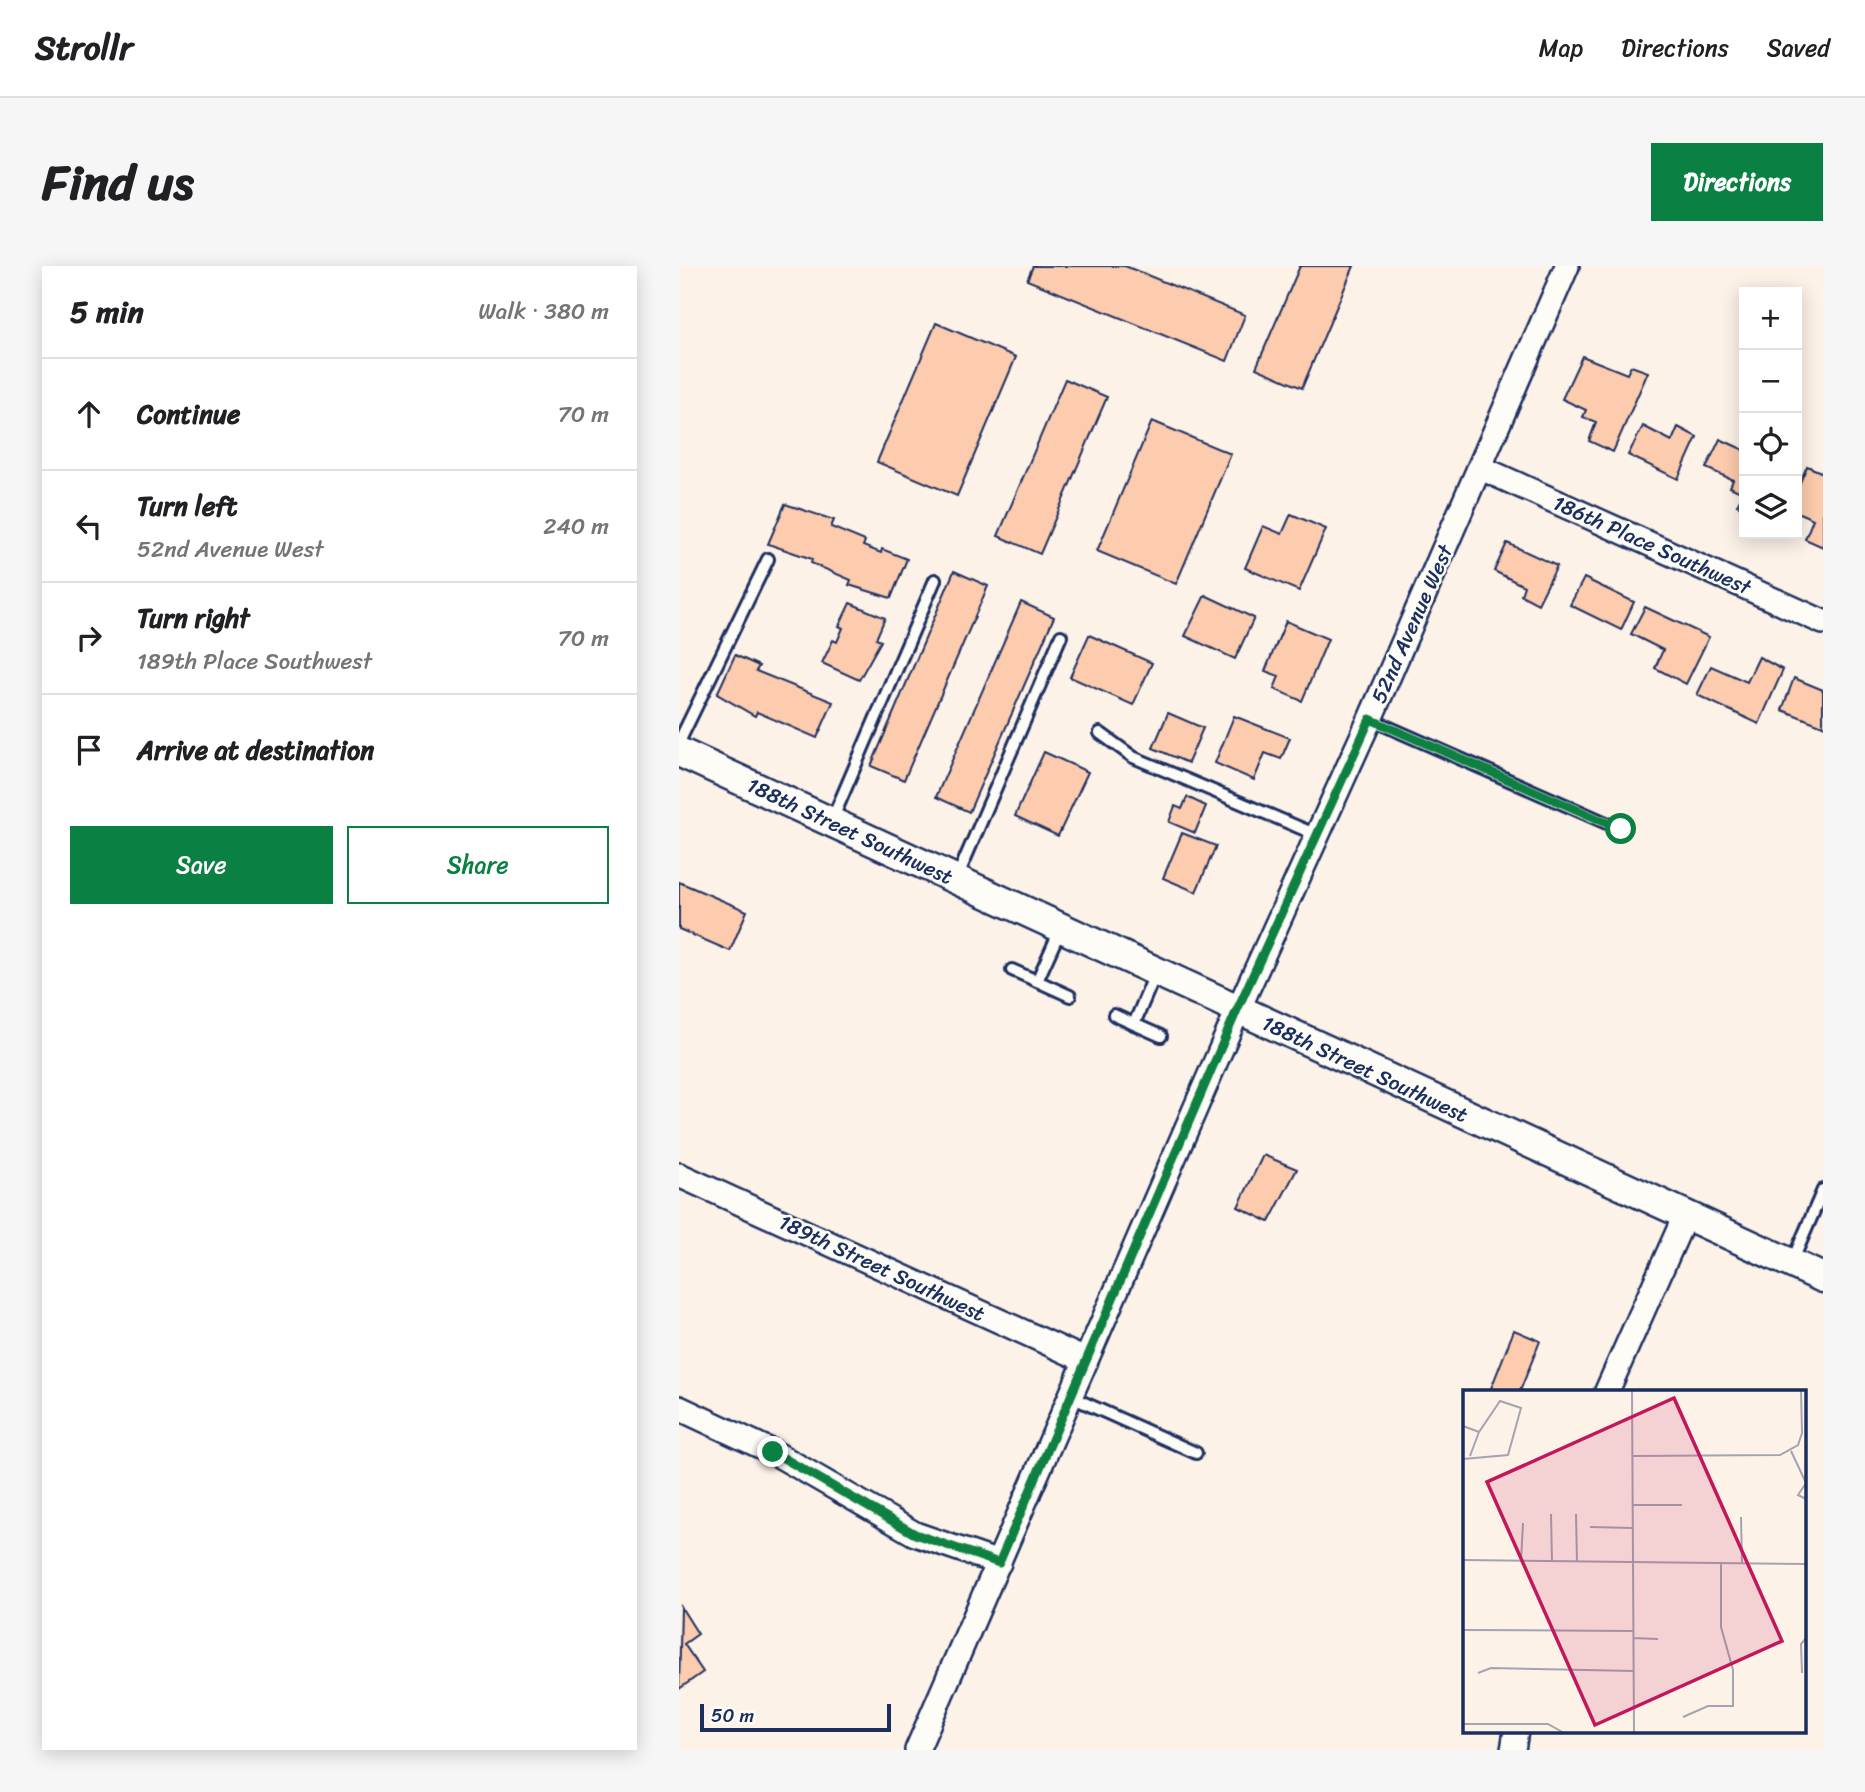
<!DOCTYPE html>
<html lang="en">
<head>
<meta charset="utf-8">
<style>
	:root { --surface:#fff; --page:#f6f6f6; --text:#202124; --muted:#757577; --line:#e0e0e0; --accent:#0b8043 }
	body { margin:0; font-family:Sriracha,sans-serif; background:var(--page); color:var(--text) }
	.controls { position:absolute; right:21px; top:21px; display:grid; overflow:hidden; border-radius:0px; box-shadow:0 4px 18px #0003 }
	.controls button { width:63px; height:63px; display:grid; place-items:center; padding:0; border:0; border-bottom:2px solid var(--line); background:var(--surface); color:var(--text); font:35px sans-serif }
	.scale { position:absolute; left:21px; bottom:18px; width:191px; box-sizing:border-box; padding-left:7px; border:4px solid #1b2f5e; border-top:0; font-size:19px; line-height:24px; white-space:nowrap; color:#1b2f5e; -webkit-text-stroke:5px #fdfcf7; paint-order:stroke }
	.stop { position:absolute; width:21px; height:21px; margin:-16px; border:5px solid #0b8043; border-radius:50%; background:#fff }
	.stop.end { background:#0b8043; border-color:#fff; box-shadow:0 2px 7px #0008 }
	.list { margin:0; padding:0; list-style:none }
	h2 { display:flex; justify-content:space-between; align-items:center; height:91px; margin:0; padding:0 28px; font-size:30px }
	h2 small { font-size:23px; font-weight:400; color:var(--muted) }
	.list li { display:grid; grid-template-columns:46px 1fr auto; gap:21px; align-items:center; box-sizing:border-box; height:112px; padding:0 28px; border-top:2px solid var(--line) }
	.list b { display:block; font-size:26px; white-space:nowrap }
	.list p { margin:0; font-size:23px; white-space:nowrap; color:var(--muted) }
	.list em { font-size:23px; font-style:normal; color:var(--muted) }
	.actions { display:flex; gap:14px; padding:21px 28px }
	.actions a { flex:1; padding:16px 0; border:2px solid var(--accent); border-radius:0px; text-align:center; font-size:24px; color:var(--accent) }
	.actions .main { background:var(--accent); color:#fff }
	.icon { flex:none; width:38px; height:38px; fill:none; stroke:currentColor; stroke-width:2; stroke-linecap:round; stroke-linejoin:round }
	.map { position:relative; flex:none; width:1144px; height:1484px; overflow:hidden; border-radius:0px }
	header { display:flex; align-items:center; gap:42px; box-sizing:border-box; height:98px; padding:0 35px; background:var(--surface); border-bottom:2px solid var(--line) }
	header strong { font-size:33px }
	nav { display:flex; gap:38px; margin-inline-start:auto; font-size:24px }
	.intro { display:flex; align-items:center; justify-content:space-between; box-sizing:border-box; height:168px; padding:0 42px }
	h1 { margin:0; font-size:49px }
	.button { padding:18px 32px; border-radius:0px; background:var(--accent); color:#fff; font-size:24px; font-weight:700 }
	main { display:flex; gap:42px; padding:0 42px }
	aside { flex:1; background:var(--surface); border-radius:0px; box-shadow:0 4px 18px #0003 }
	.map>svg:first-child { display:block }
	.building { fill:#fdcbad; stroke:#1b2f5e; stroke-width:2 }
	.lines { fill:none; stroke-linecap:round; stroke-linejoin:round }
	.service-casing { stroke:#1b2f5e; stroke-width:16 }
	.minor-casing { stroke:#1b2f5e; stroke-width:28 }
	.tertiary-casing { stroke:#1b2f5e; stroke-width:33 }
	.service { stroke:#fdfcf7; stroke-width:10 }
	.minor { stroke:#fdfcf7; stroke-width:23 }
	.tertiary { stroke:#fdfcf7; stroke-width:28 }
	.route { stroke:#0b8043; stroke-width:9 }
	.labels { text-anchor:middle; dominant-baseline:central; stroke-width:5; stroke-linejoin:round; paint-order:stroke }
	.street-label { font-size:21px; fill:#1b2f5e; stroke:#fdfcf7 }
	.inset-road { fill:none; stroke:#a3a4b1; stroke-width:2 }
	.view { fill:#c2185b; fill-opacity:0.15; stroke:#c2185b; stroke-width:3.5 }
	.inset-edge { fill:none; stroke:#1b2f5e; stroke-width:3.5 }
</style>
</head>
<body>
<header>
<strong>Strollr</strong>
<nav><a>Map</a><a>Directions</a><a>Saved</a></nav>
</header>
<div class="intro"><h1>Find us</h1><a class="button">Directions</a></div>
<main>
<aside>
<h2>5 min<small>Walk · 380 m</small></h2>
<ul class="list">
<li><svg class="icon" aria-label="ahead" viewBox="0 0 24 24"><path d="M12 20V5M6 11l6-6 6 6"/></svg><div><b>Continue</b></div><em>70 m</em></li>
<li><svg class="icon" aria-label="left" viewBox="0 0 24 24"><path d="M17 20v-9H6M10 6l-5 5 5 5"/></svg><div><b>Turn left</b><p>52nd Avenue West</p></div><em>240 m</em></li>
<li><svg class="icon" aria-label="right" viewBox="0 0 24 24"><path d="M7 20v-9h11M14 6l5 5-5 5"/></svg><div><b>Turn right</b><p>189th Place Southwest</p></div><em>70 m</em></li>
<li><svg class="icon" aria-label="arrive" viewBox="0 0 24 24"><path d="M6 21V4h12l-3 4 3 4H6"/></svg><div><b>Arrive at destination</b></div></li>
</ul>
<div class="actions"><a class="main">Save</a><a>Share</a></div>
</aside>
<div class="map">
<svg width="1144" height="1484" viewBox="0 0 1144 1484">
	<rect width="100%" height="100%" fill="#fdf2e8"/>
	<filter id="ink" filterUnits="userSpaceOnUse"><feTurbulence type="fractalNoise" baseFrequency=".0143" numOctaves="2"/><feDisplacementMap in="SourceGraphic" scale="14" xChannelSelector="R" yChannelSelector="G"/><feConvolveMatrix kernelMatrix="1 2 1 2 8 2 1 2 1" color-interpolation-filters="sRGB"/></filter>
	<g filter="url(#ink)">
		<g class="building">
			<polygon points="354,0 446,0 566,49 548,95 348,14"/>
			<polygon points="621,0 675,0 623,122 577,102"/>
			<polygon points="257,57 337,91 278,230 198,196"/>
			<polygon points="903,90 948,108 952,100 969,106 934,186 910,175 917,156 904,151 907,144 883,133"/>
			<polygon points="386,113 428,131 361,288 319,270"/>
			<polygon points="473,155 552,188 497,318 418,285"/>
			<polygon points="964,160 993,175 999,161 1018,171 999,213 949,189"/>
			<polygon points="1041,173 1065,184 1065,242 1058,239 1064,227 1051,221 1054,214 1027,202"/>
			<polygon points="1128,200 1144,207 1144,281 1126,273 1134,253 1118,246 1118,223"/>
			<polygon points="106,238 155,254 152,261 186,275 184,280 202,287 203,283 228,293 212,332 170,319 172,314 132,297 133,293 89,278"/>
			<polygon points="612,248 647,263 620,325 566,302 584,260 603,268"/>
			<polygon points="828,277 878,300 859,338 842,329 845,320 815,305"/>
			<polygon points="275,305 309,320 225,514 192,500"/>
			<polygon points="905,312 955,336 942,364 891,339"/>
			<polygon points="526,329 575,352 556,393 506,370"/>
			<polygon points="342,336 375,351 290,546 257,531"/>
			<polygon points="171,337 206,352 197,373 202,375 180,414 143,397 154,374 158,376 164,362 160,360"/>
			<polygon points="966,341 1030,371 1007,418 976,402 984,384 952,368"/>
			<polygon points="607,355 649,373 623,435 595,423 600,410 586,405"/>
			<polygon points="410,369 473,397 454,439 391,411"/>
			<polygon points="56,389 80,400 77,405 154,436 138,472 78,446 76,450 38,428"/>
			<polygon points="1080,391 1104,404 1080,458 1018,429 1032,400 1068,416"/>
			<polygon points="1115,412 1144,424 1144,460 1103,444"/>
			<polygon points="489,447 524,462 509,497 474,482"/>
			<polygon points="555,450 611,472 602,493 586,487 575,514 536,497"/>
			<polygon points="365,486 409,506 379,570 336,550"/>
			<polygon points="508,531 527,540 516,567 490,556 496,540 503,543"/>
			<polygon points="503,567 537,580 517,626 484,612"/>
			<polygon points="0,616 68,645 51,685 0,663"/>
			<polygon points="584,889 618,903 590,956 559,941"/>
			<polygon points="835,1064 861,1075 841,1125 811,1125"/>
			<polygon points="2,1341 19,1368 5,1378 24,1406 0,1423"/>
		</g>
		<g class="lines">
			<defs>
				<g id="service">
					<polyline points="691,453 941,563"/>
					<polyline points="421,467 454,491 638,569"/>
					<polyline points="0,476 89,293"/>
					<polyline points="153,554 256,314"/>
					<polyline points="277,614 382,370"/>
					<polyline points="382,662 358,715 391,730"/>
					<polyline points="333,704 358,715"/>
					<polyline points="477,706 455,758 482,770"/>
					<polyline points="435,749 455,758"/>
					<polyline points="1113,996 1144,924"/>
					<polyline points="390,1130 517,1187"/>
				</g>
				<g id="minor">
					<polyline points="802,202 1144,356"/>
					<polyline points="0,909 406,1094"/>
					<polyline points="928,1125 1006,950"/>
					<polyline points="0,1142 94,1186 236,1268 320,1297"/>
					<polyline points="238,1484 559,744 691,453 888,0"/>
					<polyline points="834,1484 837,1465"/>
				</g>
				<polyline id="tertiary" points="0,486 1144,1012"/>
			</defs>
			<use href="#service" class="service-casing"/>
			<use href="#minor" class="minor-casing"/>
			<use href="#tertiary" class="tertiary-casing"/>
			<use href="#service" class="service"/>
			<use href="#minor" class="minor"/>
			<use href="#tertiary" class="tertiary"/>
		</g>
	</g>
	<g class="lines" filter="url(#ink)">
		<polyline class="route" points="94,1186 236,1268 320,1297 558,744 691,453 942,563"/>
	</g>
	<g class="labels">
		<g class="street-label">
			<text transform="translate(973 279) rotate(24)">186th Place Southwest</text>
			<text transform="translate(733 358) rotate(-66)">52nd Avenue West</text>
			<text transform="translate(171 565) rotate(25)">188th Street Southwest</text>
			<text transform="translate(686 803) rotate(25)">188th Street Southwest</text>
			<text transform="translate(203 1002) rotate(25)">189th Street Southwest</text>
		</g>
	</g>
	<g transform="translate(784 1124)">
		<rect width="343" height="343" fill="#fdf2e8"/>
		<path class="inset-road" d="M169 0 171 343M0 36 16 42 37 11 58 18 45 65 0 69M328 61 343 93M7 66 16 42M170 66 317 65 335 55 339 43 338 0M343 93 335 105 343 109M170 115H219M88 124 89 172M113 124 114 172M278 127 279 174M127 137 170 138M0 170 343 174M58 171 60 133M0 240 170 241M170 248 195 249M15 283 28 278 171 281M339 283 338 254 343 248M220 327 245 316H270V280L258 237V174M0 334H85L101 343"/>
		<path class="view" d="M211 8 319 251 132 335 24 92Z"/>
		<rect width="343" height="343" class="inset-edge"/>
	</g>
</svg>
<div class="controls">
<button>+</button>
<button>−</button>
<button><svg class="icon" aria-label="locate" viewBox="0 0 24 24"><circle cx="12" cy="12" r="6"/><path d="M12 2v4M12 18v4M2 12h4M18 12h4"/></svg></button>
<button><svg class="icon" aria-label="layers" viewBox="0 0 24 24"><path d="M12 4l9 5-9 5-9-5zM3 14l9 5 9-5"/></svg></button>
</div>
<div class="scale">50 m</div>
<div class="stop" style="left:942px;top:563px"></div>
<div class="stop end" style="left:94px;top:1186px"></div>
</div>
</main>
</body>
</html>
